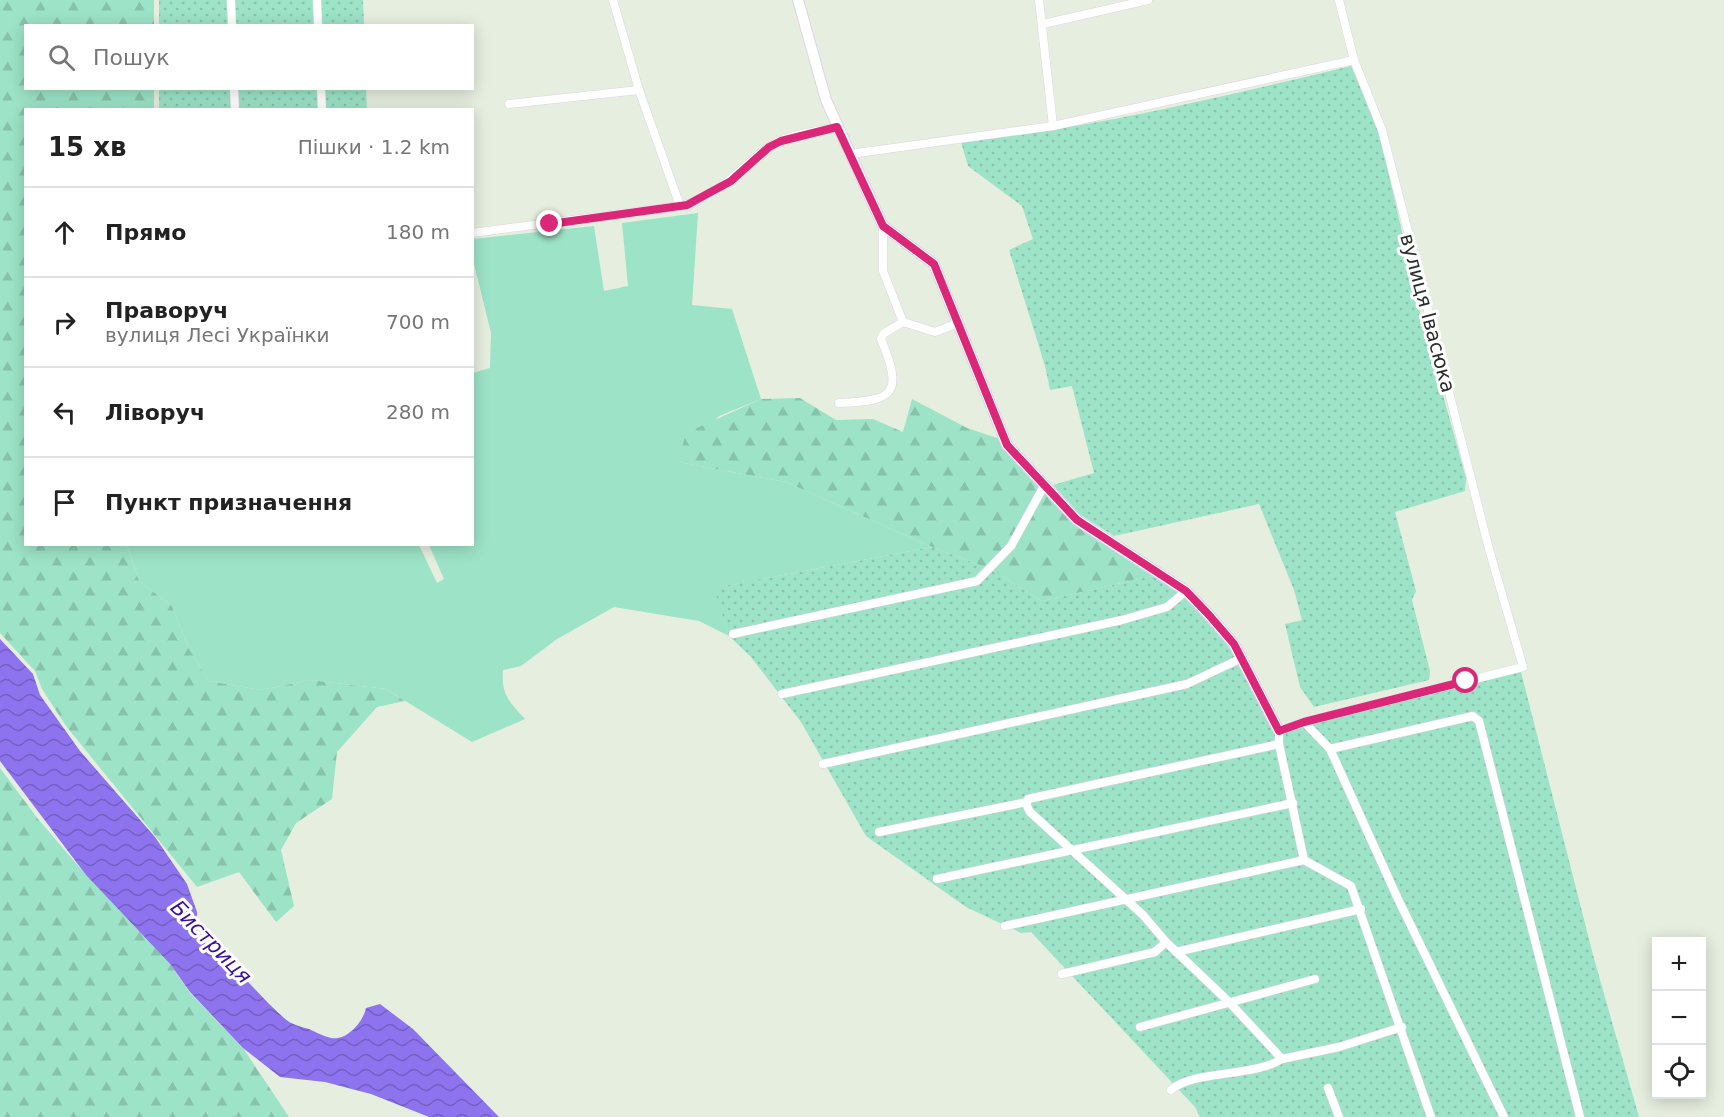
<!DOCTYPE html>
<html lang="uk">
<head>
<meta charset="utf-8">
<style>
	:root { --surface:#fff; --page:#f6f6f6; --text:#222; --muted:#767676; --line:#e0e0e0 }
	body { margin:0; font-family:"DejaVu Sans",sans-serif; background:var(--page); color:var(--text) }
	.controls { position:absolute; right:18px; bottom:18px; display:grid; overflow:hidden; border-radius:0px; box-shadow:0 3px 15px #0003 }
	.controls button { width:54px; height:54px; display:grid; place-items:center; padding:0; border:0; border-bottom:2px solid var(--line); background:var(--surface); color:var(--text); font:30px sans-serif }
	.stop { position:absolute; width:18px; height:18px; margin:-14px; border:4px solid #db2777; border-radius:50%; background:#fff }
	.stop.end { background:#db2777; border-color:#fff; box-shadow:0 2px 6px #0008 }
	.list { margin:0; padding:0; list-style:none }
	h2 { display:flex; justify-content:space-between; align-items:center; height:78px; margin:0; padding:0 24px; font-size:26px }
	h2 small { font-size:20px; font-weight:400; color:var(--muted) }
	.list li { display:grid; grid-template-columns:39px 1fr auto; gap:18px; align-items:center; box-sizing:border-box; height:90px; padding:0 24px; border-top:2px solid var(--line) }
	.list b { display:block; font-size:22px; white-space:nowrap }
	.list p { margin:0; font-size:20px; white-space:nowrap; color:var(--muted) }
	.list em { font-size:20px; font-style:normal; color:var(--muted) }
	.icon { flex:none; width:33px; height:33px; fill:none; stroke:currentColor; stroke-width:2; stroke-linecap:round; stroke-linejoin:round }
	.map { position:relative; flex:none; width:1724px; height:1117px; overflow:hidden }
	.search { position:absolute; background:var(--surface); box-shadow:0 3px 15px #0003; left:24px; top:24px; width:450px; height:66px; display:flex; align-items:center; gap:15px; box-sizing:border-box; padding:0 21px; border-radius:0px; color:var(--muted); font-size:22px }
	.panel { position:absolute; background:var(--surface); box-shadow:0 3px 15px #0003; left:24px; top:108px; width:450px; height:438px; border-radius:0px }
	.map>svg:first-child { display:block }
	.grass { fill:#9ce3c7 }
	.forest { fill:url(#forest-firs) }
	.garden { fill:url(#garden-dots) }
	.water { fill:url(#water-waves) }
	.lines { fill:none; stroke-linecap:round; stroke-linejoin:round }
	.street-casing { stroke:#e0d4e4; stroke-width:9 }
	.secondary-casing { stroke:#e0d4e4; stroke-width:12 }
	.street { stroke:#fff; stroke-width:8 }
	.secondary { stroke:#fff; stroke-width:10 }
	.route { stroke:#db2777; stroke-width:8 }
	.labels { text-anchor:middle; dominant-baseline:central; stroke-width:6; stroke-linejoin:round; paint-order:stroke }
	.street-label { font-size:20px; fill:#2c2c2c; stroke:#fff }
	.water-label { font-size:21px; font-style:italic; fill:#390f9e; stroke:#fff }
</style>
</head>
<body>
<div class="map">
<svg width="1724" height="1117" viewBox="0 0 1724 1117">
	<defs>
		<pattern id="forest-firs" width="22" height="20" patternUnits="userSpaceOnUse" patternTransform="scale(1.5)"><rect width="22" height="20" fill="#9ce3c7"/><path d="M5 1l3.5 6h-7zM16 11l3.5 6h-7z" fill="#87c3ab"/></pattern>
		<pattern id="garden-dots" width="8" height="8" patternUnits="userSpaceOnUse" patternTransform="scale(1.5)"><rect width="8" height="8" fill="#9ce3c7"/><path d="M2 2h.1M6 6h.1" fill="none" stroke="#87c3ab" stroke-width="1.8" stroke-linecap="round"/></pattern>
		<pattern id="water-waves" width="16" height="10" patternUnits="userSpaceOnUse" patternTransform="scale(1.5)"><rect width="16" height="10" fill="#8e73ee"/><path d="M0 5q4-4 8 0t8 0" fill="none" stroke="#745fc1"/></pattern>
	</defs>
	<rect width="100%" height="100%" fill="#e6eedf"/>
	<path class="grass" d="M698 213 692 305 732 309 761 399 719 416 678 462 786 482 932 547 715 588 729 636 699 621 614 607 557 639 521 666 503 670C501 695 509 701 525 719L472 742 386 689 310 680 261 690 209 681 189 649 172 606 139 581 127 545H419L437 583 444 579 429 545 472 544 473 373 490 368 491 333 473 260V239L594 226 604 291 628 286 622 223Z"/>
	<g class="forest">
		<polygon points="0,0 154,0 154,25 26,26 26,88 154,89 154,109 26,110 26,544 127,545 139,581 172,606 189,649 209,681 261,690 310,680 386,689 405,701 377,707 337,752 332,799 296,823 281,850 294,906 276,922 239,872 197,887 66,726 42,689 35,671 0,633"/>
		<polygon points="800,398 836,420 873,419 903,432 912,399 967,428 1000,439 1069,513 1157,575 1042,601 990,569 932,547 786,482 678,462 686,433 761,399"/>
		<polygon points="0,768 38,819 86,875 171,965 190,993 243,1048 289,1117 0,1117"/>
	</g>
	<g class="garden">
		<polygon points="159,0 363,0 364,25 159,25"/>
		<path d="M1351 66 1379 130 1420 312 1466 478 1465 491 1395 512 1416 591 1412 600 1430 671 1429 680 1314 707 1300 687 1285 624 1302 620 1294 590 1259 504 1114 536 1079 514 1053 485 1094 473 1072 386 1050 390 1045 366 1009 250 1033 239 1022 206 968 166 961 142C1094 128 1222 97 1351 66Z"/>
		<polygon points="159,89 366,89 367,109 159,109"/>
		<polygon points="932,547 990,569 1042,601 1157,575 1193,601 1236,650 1277,736 1322,714 1520,668 1593,955 1639,1117 1200,1117 1195,1107 1031,932 1021,933 966,907 866,836 801,722 751,657 729,636 714,588"/>
	</g>
	<path class="water" d="M0 639 33 674 40 695 80 751 155 837 187 884 197 912 196 936C231 959 254 991 284 1018 290 1024 301 1027 309 1029 316 1032 323 1036 331 1038 347 1041 363 1022 366 1008L380 1004 413 1029 499 1117H429L371 1094 325 1082 280 1077 243 1048 190 992 171 965 86 875 0 761Z"/>
	<g class="lines">
		<defs>
			<g id="street">
				<polyline points="231,0 232,26"/>
				<polyline points="317,0 318,26"/>
				<path d="M613 0 639 90 680 206C720 197 739 168 769 147 787 134 816 132 837 127"/>
				<polyline points="1039,0 1053,126 1354,60"/>
				<polyline points="1339,0 1354,60 1382,130 1489,549 1523,667 1304,722 1279,731 1279,744 1304,860 1351,886 1431,1117"/>
				<polyline points="1043,24 1148,0"/>
				<polyline points="234,88 235,110"/>
				<polyline points="321,88 322,110"/>
				<polyline points="509,104 639,90"/>
				<polyline points="850,154 1053,126"/>
				<polyline points="883,226 883,271 903,322 935,332 958,323"/>
				<polyline points="472,233 680,206"/>
				<path d="M839 403C896 401 903 393 881 339L883 334 903 322"/>
				<polyline points="733,634 977,581 1011,546 1044,486"/>
				<polyline points="782,694 1122,620 1167,607 1186,591"/>
				<polyline points="1304,722 1330,749"/>
				<polyline points="823,764 1187,684 1242,658"/>
				<polyline points="879,832 1027,802"/>
				<polyline points="937,879 1293,803"/>
				<polyline points="1005,926 1304,860"/>
				<path d="M1166 942 1229 1002 1282 1059C1254 1077 1193 1070 1171 1090"/>
				<polyline points="1176,952 1361,909"/>
				<polyline points="1062,974 1155,952 1166,942 1143,915 1030,812 1026,804 1028,799 1279,744"/>
				<polyline points="1140,1027 1315,979"/>
				<polyline points="1282,1059 1339,1047 1402,1027"/>
				<polyline points="1328,1088 1339,1117"/>
				<polyline points="1504,1117 1398,899 1330,749 1473,716 1479,721 1580,1117"/>
			</g>
			<polyline id="secondary" points="798,0 826,100 883,226 934,264 1007,445 1077,520 1186,591 1209,615 1234,644 1279,731"/>
		</defs>
		<use href="#street" class="street-casing"/>
		<use href="#secondary" class="secondary-casing"/>
		<use href="#street" class="street"/>
		<use href="#secondary" class="secondary"/>
	</g>
	<g class="lines">
		<polyline class="route" points="550,224 687,205 731,181 769,147 781,141 837,127 883,226 934,264 1007,445 1077,520 1186,591 1209,615 1234,644 1279,731 1304,722 1466,681"/>
	</g>
	<g class="labels">
		<g class="street-label">
			<text transform="translate(1428 313) rotate(75)">вулиця Івасюка</text>
		</g>
		<g class="water-label">
			<text transform="translate(211 942) rotate(46)">Бистриця</text>
		</g>
	</g>
</svg>
<div class="controls">
<button>+</button>
<button>−</button>
<button><svg class="icon" aria-label="locate" viewBox="0 0 24 24"><circle cx="12" cy="12" r="6"/><path d="M12 2v4M12 18v4M2 12h4M18 12h4"/></svg></button>
</div>
<div class="stop" style="left:1466px;top:681px"></div>
<div class="stop end" style="left:550px;top:224px"></div>
<div class="search"><svg class="icon" aria-label="search" viewBox="0 0 24 24"><circle cx="10" cy="10" r="6"/><path d="M15 15l6 6"/></svg>Пошук</div>
<section class="panel">
<h2>15 хв<small>Пішки · 1.2 km</small></h2>
<ul class="list">
<li><svg class="icon" aria-label="ahead" viewBox="0 0 24 24"><path d="M12 20V5M6 11l6-6 6 6"/></svg><div><b>Прямо</b></div><em>180 m</em></li>
<li><svg class="icon" aria-label="right" viewBox="0 0 24 24"><path d="M7 20v-9h11M14 6l5 5-5 5"/></svg><div><b>Праворуч</b><p>вулиця Лесі Українки</p></div><em>700 m</em></li>
<li><svg class="icon" aria-label="left" viewBox="0 0 24 24"><path d="M17 20v-9H6M10 6l-5 5 5 5"/></svg><div><b>Ліворуч</b></div><em>280 m</em></li>
<li><svg class="icon" aria-label="arrive" viewBox="0 0 24 24"><path d="M6 21V4h12l-3 4 3 4H6"/></svg><div><b>Пункт призначення</b></div></li>
</ul>
</section>
</div>
</body>
</html>
